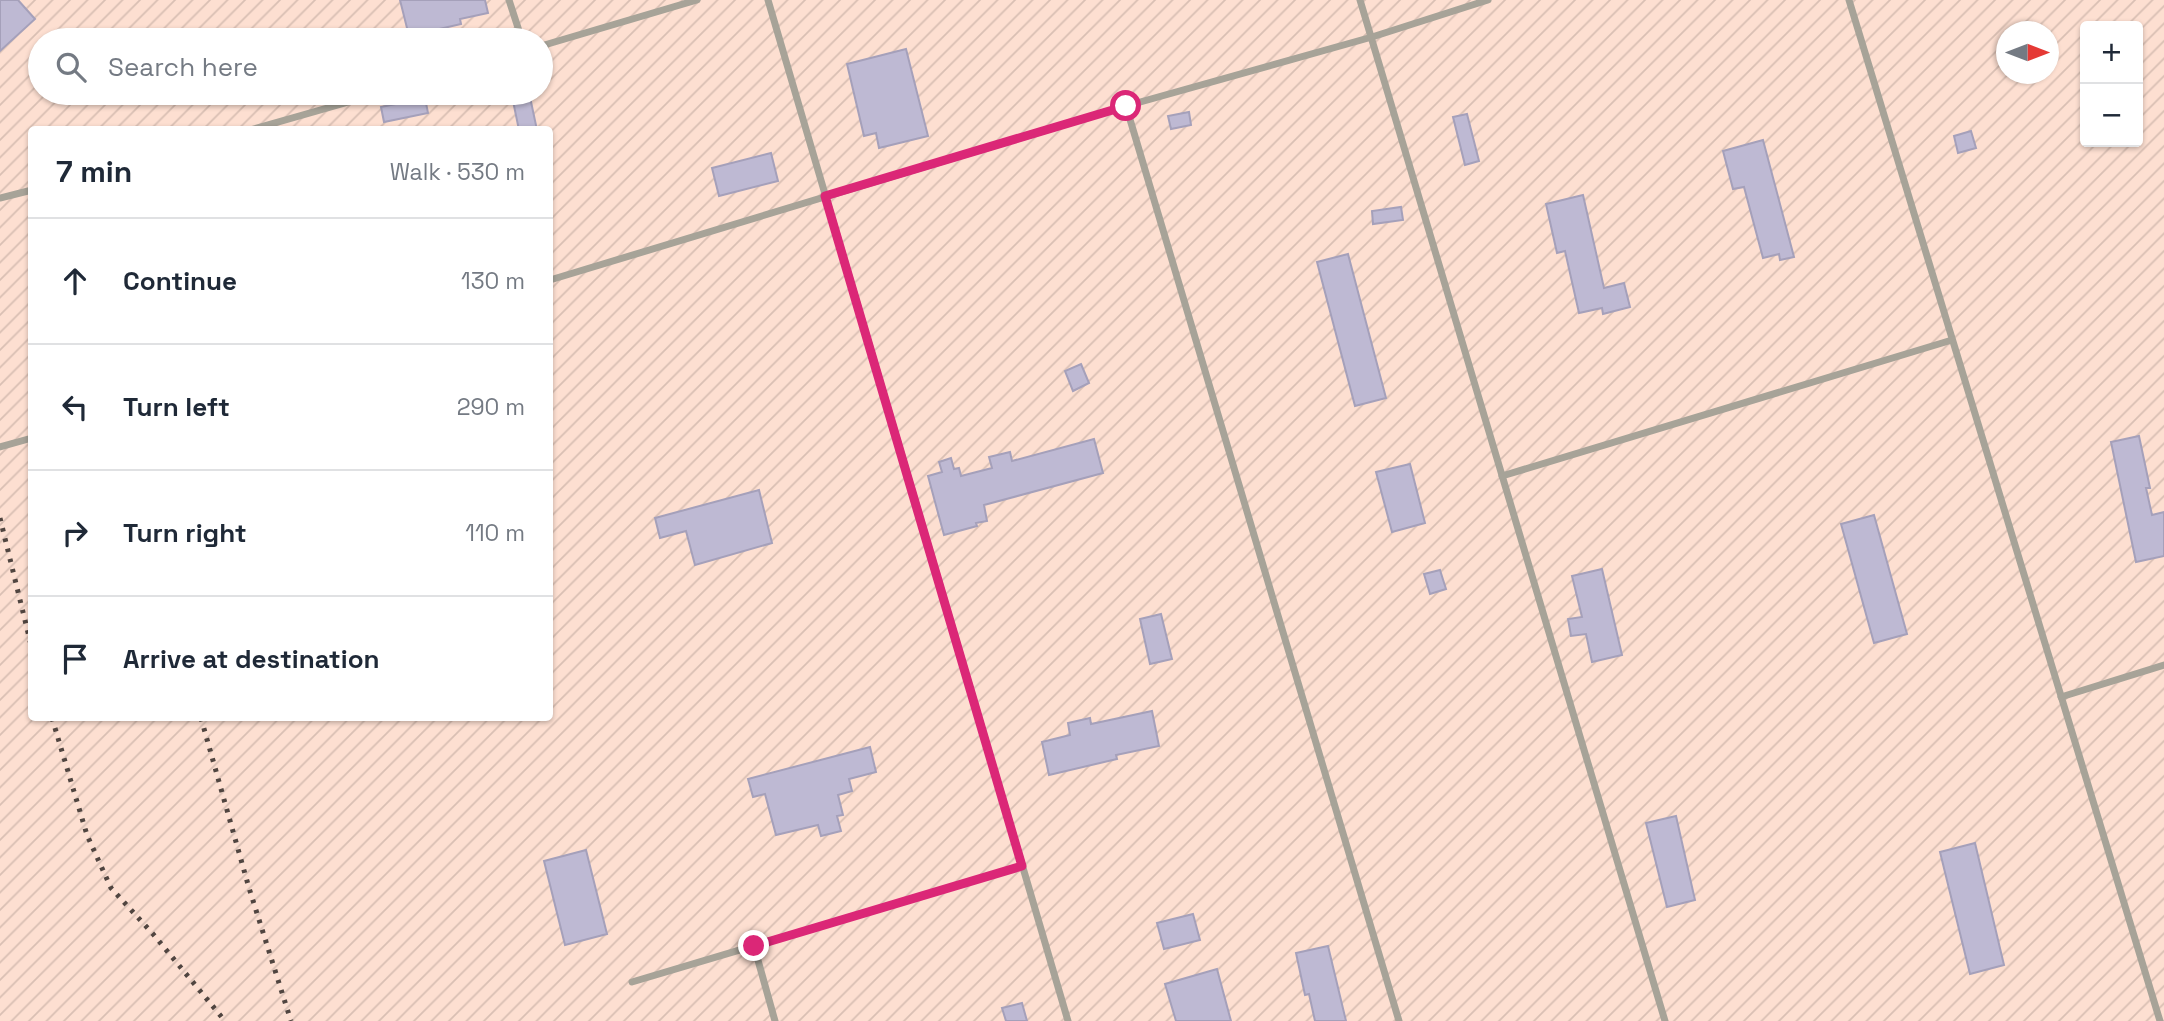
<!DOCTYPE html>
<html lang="en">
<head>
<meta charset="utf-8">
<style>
	:root { --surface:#fff; --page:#f6f6f7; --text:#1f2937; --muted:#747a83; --line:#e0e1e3 }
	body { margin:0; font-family:"Space Grotesk",sans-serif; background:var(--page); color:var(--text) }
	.controls { position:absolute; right:21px; top:21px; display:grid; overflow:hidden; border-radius:7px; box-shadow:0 2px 5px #0004 }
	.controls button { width:63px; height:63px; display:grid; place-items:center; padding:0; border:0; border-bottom:2px solid var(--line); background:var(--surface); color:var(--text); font:35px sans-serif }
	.compass { position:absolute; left:1996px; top:21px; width:63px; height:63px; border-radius:50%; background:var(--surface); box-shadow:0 2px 5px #0004; rotate:90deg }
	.stop { position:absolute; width:21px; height:21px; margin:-16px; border:5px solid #db2777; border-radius:50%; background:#fff }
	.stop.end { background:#db2777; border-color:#fff; box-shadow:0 2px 7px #0008 }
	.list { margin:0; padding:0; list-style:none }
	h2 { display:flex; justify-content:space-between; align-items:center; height:91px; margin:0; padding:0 28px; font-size:30px }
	h2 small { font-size:23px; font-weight:400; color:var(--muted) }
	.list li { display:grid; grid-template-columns:46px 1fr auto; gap:21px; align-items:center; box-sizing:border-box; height:126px; padding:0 28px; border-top:2px solid var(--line) }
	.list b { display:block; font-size:26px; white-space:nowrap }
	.list em { font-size:23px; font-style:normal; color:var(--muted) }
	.icon { flex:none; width:38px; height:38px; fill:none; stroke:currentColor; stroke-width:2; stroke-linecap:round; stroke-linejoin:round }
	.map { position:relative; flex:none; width:2164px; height:1021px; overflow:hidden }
	.search { position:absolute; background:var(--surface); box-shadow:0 2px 5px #0004; left:28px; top:28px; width:525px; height:77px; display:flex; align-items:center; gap:18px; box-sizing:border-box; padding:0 24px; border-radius:38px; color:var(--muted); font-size:26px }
	.panel { position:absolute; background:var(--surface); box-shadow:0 2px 5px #0004; left:28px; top:126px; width:525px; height:595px; border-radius:7px }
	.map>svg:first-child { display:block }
	.industrial { fill:url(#industrial-furrows); fill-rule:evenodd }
	.building { fill:#beb9d3; stroke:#a5a0ba; stroke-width:2 }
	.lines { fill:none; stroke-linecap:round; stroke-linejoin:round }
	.service { stroke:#a7a398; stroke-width:7 }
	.rail { stroke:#504540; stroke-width:5; stroke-dasharray:3.5 7; stroke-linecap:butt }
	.route { stroke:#db2777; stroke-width:9 }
</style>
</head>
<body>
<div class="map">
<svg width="2164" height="1021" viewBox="0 0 2164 1021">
	<defs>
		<pattern id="industrial-furrows" width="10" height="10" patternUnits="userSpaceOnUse" patternTransform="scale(1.75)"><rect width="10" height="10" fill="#fddfd1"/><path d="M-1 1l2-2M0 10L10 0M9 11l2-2" fill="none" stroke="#d9bfb3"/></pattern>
	</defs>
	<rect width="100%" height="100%" fill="#fcf0ea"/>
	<path class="industrial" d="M0 0H2164V1021H0ZM2085 26H2138V142H2085ZM2007 32H2048V74H2007ZM40 40H541V93H40ZM32 130H550V718H32Z"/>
	<g class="building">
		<polygon points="0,0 18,0 35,19 0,51"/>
		<polygon points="400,0 485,0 488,13 460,19 461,24 409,36"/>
		<polygon points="906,49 928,136 879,148 876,133 864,136 847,64"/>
		<polygon points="530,97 537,130 519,130 513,101"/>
		<polygon points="425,98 428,113 384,122 381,107"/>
		<polygon points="1189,112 1191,125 1171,129 1168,116"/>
		<polygon points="1467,114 1479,161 1465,165 1453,117"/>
		<polygon points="1971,131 1976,148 1958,153 1954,136"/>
		<polygon points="1763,140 1794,257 1780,260 1779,254 1763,258 1744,187 1733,189 1723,151"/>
		<polygon points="771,153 778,181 719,196 712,168"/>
		<polygon points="1583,195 1604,288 1624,283 1630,307 1603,314 1602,308 1579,313 1565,251 1557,253 1546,204"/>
		<polygon points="1401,207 1403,220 1373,224 1372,211"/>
		<polygon points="1348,254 1386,398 1355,406 1317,262"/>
		<polygon points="1081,364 1089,383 1073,391 1065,371"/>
		<polygon points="2139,436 2150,488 2146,488 2152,515 2164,512 2164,556 2136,562 2111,442"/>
		<polygon points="1094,439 1103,473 984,505 987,521 976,523 977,526 944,535 928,476 942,472 939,462 951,458 954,469 959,468 961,476 992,468 989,457 1010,452 1012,461"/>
		<polygon points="1410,464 1425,523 1392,532 1376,472"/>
		<polygon points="759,490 772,543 695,565 686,531 660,538 655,518"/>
		<polygon points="1874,515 1907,634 1874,643 1841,524"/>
		<polygon points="1602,569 1622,655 1592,662 1586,634 1571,636 1568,619 1582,617 1572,576"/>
		<polygon points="1440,570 1446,589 1430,594 1424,574"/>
		<polygon points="1161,614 1172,659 1150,664 1140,619"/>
		<polygon points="1152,711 1159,746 1116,755 1117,759 1049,775 1042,742 1070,735 1068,723 1090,718 1091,724"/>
		<polygon points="870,747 876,772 849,779 852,791 838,795 843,815 837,816 841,831 821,836 818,825 776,835 765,794 753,797 748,779"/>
		<polygon points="1676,816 1695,900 1667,907 1646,823"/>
		<polygon points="1975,843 2004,965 1970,974 1940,852"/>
		<polygon points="586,850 607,934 565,945 544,861"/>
		<polygon points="1193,914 1200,940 1164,949 1157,923"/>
		<polygon points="1328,946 1346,1021 1315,1021 1309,994 1305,995 1296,953"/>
		<polygon points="1217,969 1231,1021 1176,1021 1165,984"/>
		<polygon points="1022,1003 1027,1021 1006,1021 1002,1008"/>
	</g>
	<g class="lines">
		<g class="service">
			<polyline points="509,0 522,40"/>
			<polyline points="768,0 1068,1021"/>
			<polyline points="1360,0 1665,1021"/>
			<polyline points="1849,0 2160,1021"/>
			<polyline points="541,46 697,0"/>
			<polyline points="1126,106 1399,1021"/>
			<polyline points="250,130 380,93"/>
			<polyline points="0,198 32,190"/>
			<polyline points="550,280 1126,106 1372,37 1488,0"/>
			<polyline points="0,447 32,438"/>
			<polyline points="1502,476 1952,340"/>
			<polyline points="2061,697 2164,665"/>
			<polyline points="754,946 775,1021"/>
			<polyline points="632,982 1022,866"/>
		</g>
		<g class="rail">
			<polyline points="0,518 32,649"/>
			<polyline points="52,718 87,835 111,888 153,934 225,1021"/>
			<polyline points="201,718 249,888 291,1021"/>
		</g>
	</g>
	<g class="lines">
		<polyline class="route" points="754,946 1022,866 825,196 1126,106"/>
	</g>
</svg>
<div class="controls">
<button>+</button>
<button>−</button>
</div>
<svg class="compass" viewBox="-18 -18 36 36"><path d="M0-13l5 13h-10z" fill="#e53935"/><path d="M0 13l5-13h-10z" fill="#747a83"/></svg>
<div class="stop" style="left:1126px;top:106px"></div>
<div class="stop end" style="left:754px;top:946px"></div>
<div class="search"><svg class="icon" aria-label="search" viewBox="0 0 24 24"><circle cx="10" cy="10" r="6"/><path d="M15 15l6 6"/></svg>Search here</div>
<section class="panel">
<h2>7 min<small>Walk · 530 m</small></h2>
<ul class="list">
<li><svg class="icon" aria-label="ahead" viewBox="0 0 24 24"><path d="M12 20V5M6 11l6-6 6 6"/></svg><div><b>Continue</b></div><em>130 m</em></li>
<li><svg class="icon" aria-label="left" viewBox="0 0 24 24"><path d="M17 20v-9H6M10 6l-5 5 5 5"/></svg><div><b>Turn left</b></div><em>290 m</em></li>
<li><svg class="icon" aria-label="right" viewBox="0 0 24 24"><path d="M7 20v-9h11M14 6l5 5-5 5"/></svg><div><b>Turn right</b></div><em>110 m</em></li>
<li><svg class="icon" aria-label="arrive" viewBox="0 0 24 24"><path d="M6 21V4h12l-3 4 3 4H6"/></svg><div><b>Arrive at destination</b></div></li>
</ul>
</section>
</div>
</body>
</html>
